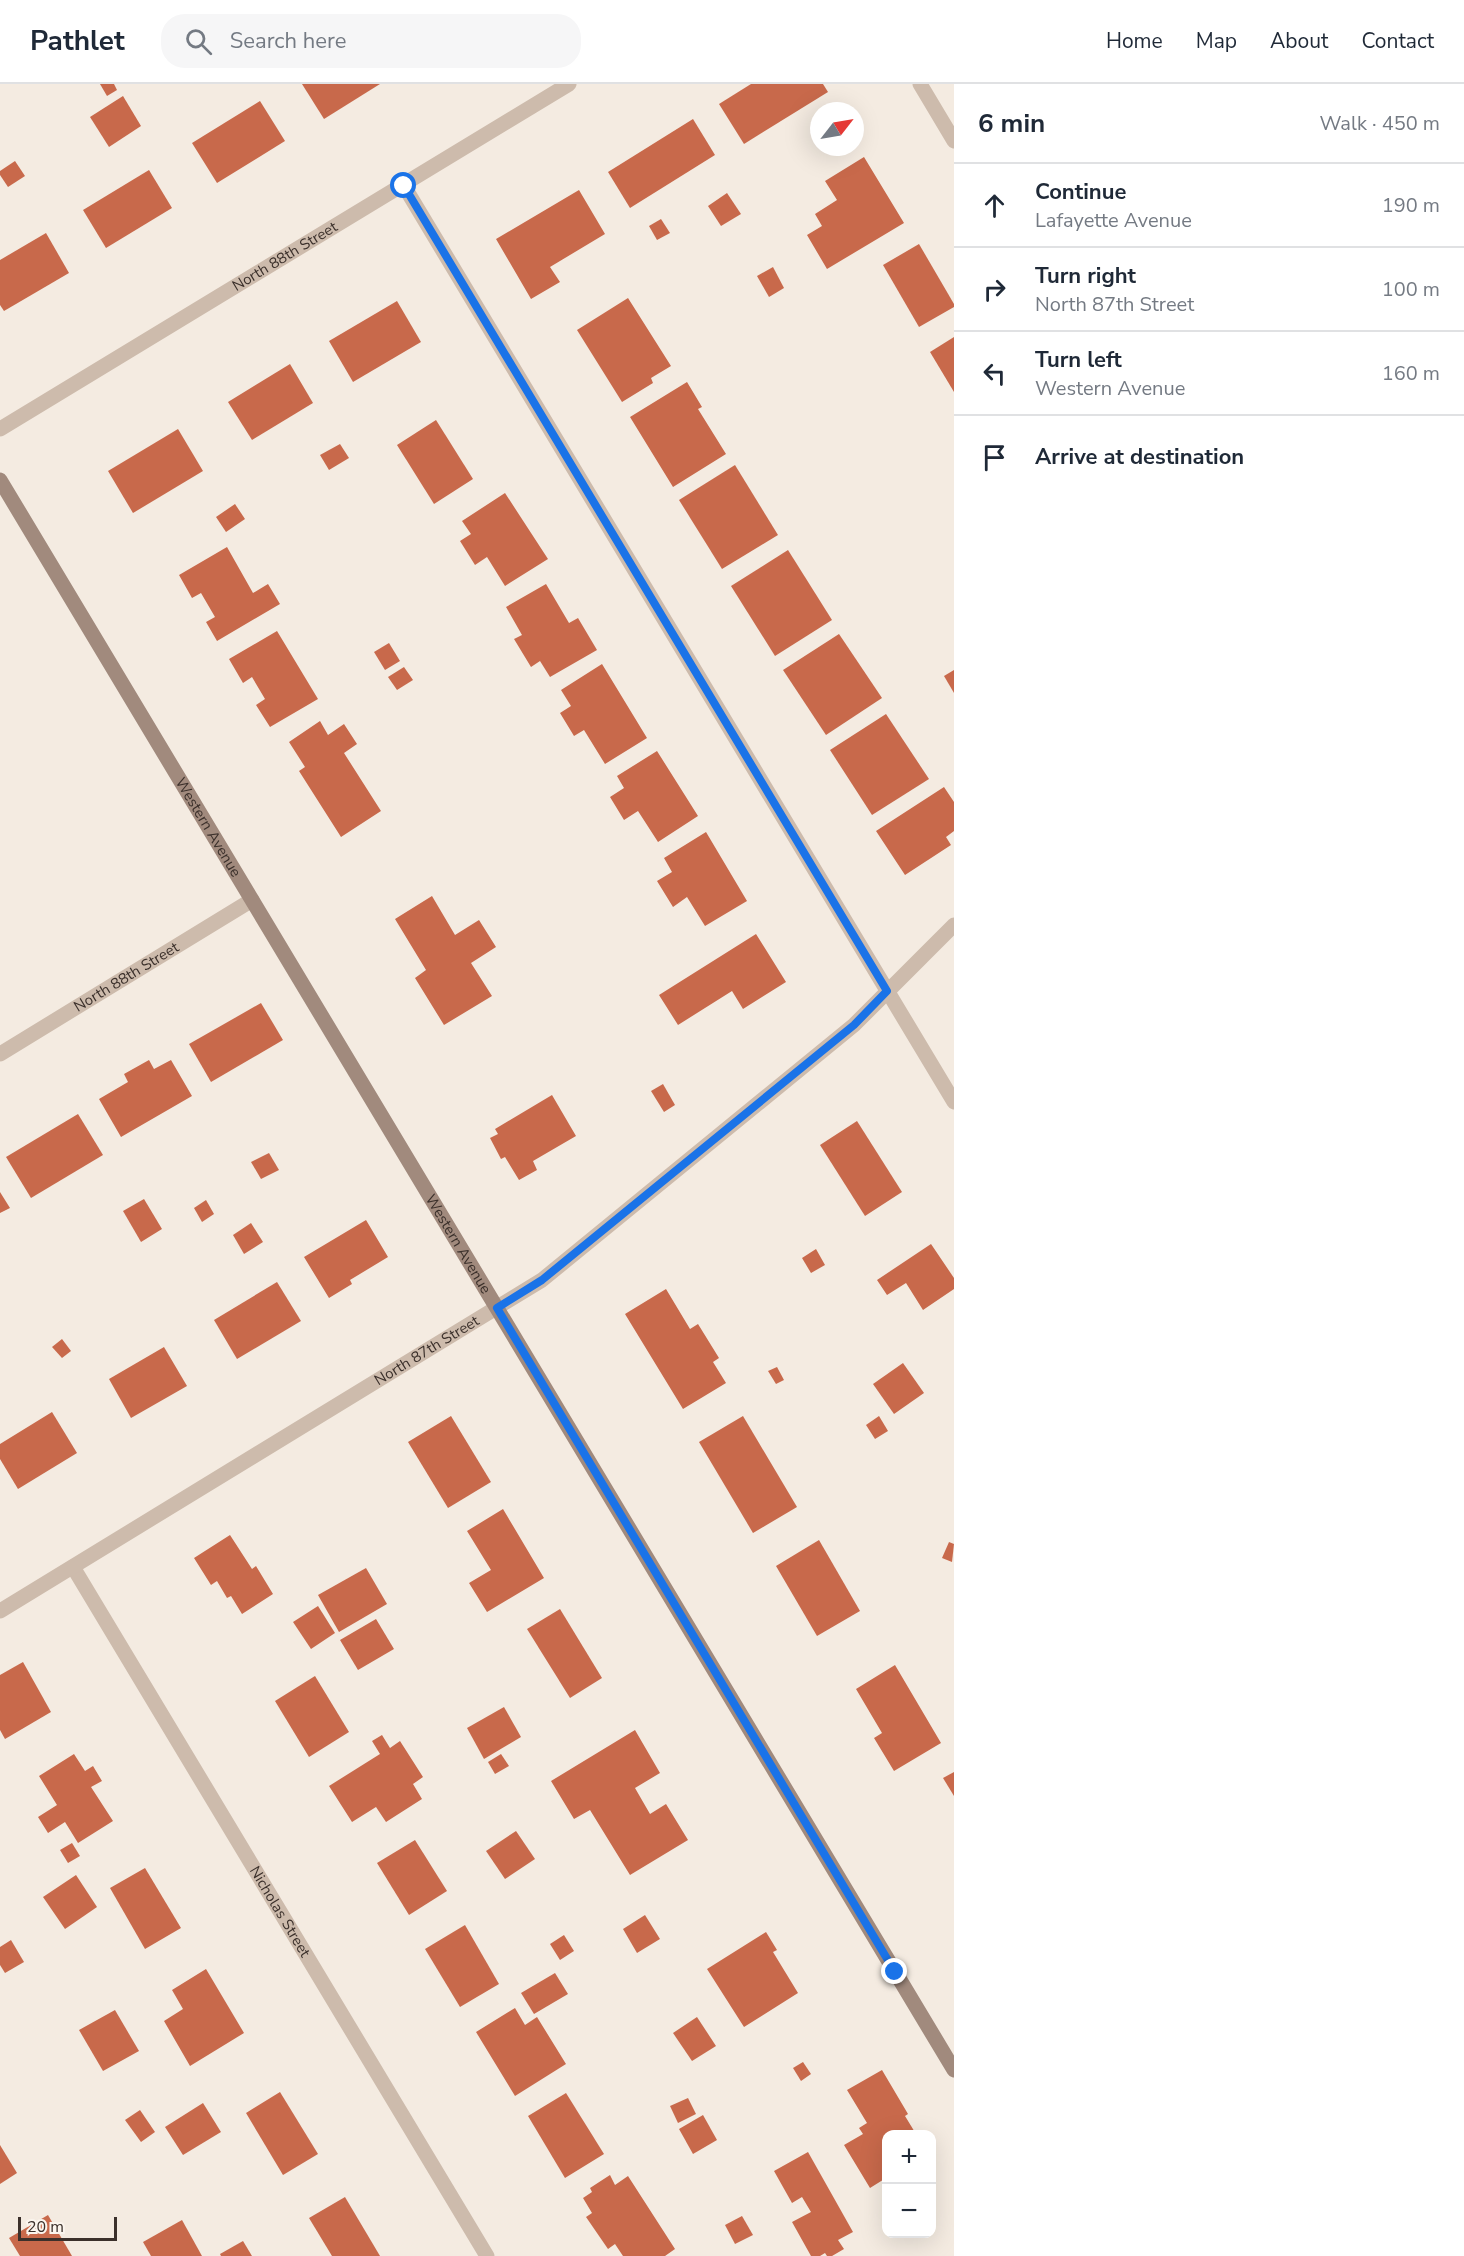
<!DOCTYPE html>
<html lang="en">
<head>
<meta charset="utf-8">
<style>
	:root { --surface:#fff; --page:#f6f6f7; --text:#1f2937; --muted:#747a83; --line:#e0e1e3 }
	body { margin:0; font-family:"Nunito Sans",sans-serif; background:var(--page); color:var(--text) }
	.controls { position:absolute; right:18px; bottom:18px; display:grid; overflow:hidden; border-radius:12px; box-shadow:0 6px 24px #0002 }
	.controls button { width:54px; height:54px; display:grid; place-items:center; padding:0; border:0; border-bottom:2px solid var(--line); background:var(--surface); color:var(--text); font:30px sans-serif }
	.compass { position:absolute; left:810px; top:18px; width:54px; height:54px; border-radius:50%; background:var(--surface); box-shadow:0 6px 24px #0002; rotate:59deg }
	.scale { position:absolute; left:18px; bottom:15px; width:99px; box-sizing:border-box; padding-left:6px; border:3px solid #3b302b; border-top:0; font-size:16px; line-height:21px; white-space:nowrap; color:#3b302b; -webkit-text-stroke:4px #fbf5ee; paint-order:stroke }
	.stop { position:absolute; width:18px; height:18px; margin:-14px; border:4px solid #1a73e8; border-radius:50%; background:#fff }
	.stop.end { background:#1a73e8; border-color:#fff; box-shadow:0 2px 6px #0008 }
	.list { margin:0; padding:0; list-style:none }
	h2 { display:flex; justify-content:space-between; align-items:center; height:78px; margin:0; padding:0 24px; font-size:26px }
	h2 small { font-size:20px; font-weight:400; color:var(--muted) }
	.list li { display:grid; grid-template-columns:39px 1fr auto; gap:18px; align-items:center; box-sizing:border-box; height:84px; padding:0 24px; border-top:2px solid var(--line) }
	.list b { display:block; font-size:22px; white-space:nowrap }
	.list p { margin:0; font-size:20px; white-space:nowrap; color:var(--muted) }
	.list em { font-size:20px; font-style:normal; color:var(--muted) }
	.icon { flex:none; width:33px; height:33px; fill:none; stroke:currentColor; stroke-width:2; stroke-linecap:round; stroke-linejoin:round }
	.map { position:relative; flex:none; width:954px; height:2172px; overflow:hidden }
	header { display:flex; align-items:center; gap:36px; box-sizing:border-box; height:84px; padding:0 30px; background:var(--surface); border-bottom:2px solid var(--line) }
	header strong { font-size:28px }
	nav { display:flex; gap:33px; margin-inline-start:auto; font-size:21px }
	.search { width:420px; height:54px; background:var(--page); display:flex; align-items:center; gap:15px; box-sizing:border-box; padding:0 21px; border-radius:24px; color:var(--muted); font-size:22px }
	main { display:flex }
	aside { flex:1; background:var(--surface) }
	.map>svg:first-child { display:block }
	.building { fill:#c8694b }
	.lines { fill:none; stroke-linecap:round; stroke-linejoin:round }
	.street { stroke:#cdbbac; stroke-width:15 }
	.secondary { stroke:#a18a7d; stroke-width:15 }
	.route { stroke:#1a73e8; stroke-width:8 }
	.labels { text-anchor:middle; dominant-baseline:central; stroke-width:4.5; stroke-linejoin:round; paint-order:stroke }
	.street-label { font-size:15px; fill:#3b302b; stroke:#fbf5ee }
</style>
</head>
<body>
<header>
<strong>Pathlet</strong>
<div class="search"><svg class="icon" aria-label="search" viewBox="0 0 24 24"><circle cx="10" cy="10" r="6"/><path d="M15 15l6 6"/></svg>Search here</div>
<nav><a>Home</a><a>Map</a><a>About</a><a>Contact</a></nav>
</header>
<main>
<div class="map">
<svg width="954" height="2172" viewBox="0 0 954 2172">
	<rect width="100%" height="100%" fill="#f4ebe1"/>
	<g class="building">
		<polygon points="100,0 114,0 117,6 107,12"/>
		<polygon points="302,0 380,0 324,35"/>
		<polygon points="751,0 823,0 828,8 744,60 719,20"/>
		<polygon points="123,12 141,42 109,63 90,33"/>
		<polygon points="260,17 285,57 217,99 192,59"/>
		<polygon points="693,35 715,71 630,124 608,88"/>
		<polygon points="864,73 904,139 827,185 807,151 822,142 815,130 837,116 825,97"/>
		<polygon points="15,77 25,92 8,103 0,91 0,87"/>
		<polygon points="149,86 172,124 106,164 83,126"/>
		<polygon points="579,106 605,150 550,183 560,198 531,215 496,155"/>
		<polygon points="727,109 741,130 721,142 708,122"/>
		<polygon points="661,135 670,149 657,156 649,142"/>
		<polygon points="46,149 69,189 4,227 0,221 0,176"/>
		<polygon points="919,160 954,220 954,223 919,243 883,181"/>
		<polygon points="773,183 784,204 769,213 757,192"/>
		<polygon points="628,214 671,282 651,294 653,299 622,318 577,246"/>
		<polygon points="397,217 421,258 353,298 329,257"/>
		<polygon points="954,253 954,308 930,268"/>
		<polygon points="290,280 313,319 252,356 228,318"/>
		<polygon points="687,298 702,323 698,325 726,370 673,403 630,333"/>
		<polygon points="436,336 473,395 434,420 397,361"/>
		<polygon points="178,345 203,387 133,429 108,387"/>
		<polygon points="340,360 349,374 329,386 320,371"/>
		<polygon points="735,381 778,451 722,485 679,416"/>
		<polygon points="505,409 548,475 505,502 487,473 475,481 460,457 471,450 462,437"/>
		<polygon points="235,420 245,435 226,448 216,433"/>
		<polygon points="227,463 253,509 268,500 280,520 217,557 206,538 215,533 201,509 192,514 179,491"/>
		<polygon points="788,466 832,536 775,572 731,502"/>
		<polygon points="546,500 569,539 578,534 597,566 550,593 540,577 531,583 514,555 522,551 506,523"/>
		<polygon points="277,547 318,615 270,643 256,621 265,615 252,593 243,599 229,575"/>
		<polygon points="839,550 882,614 826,651 783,586"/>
		<polygon points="389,559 400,577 385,586 374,568"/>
		<polygon points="602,580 647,654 605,680 584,646 574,652 560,629 571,622 561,606"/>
		<polygon points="404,583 413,596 397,606 388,593"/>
		<polygon points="954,586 954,609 944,592"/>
		<polygon points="886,630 929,695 872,731 830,666"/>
		<polygon points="320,637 328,651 344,640 357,660 344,669 381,727 341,753 299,687 305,683 289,658"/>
		<polygon points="657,667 698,732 658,758 638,727 624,736 610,713 624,704 617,692"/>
		<polygon points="944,703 954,718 954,747 946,753 951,761 905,791 876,747"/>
		<polygon points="706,748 747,817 705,842 687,813 673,823 657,797 672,788 664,774"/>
		<polygon points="432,812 455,851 479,836 496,863 471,879 492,912 444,941 415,894 426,886 395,835"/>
		<polygon points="756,850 786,898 743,925 732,907 678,941 659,911"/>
		<polygon points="261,919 283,956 211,998 189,960"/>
		<polygon points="149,976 154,985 171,976 192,1012 121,1053 99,1015 128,998 124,990"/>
		<polygon points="663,1000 675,1021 664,1028 651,1007"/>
		<polygon points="552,1011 576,1052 533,1077 537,1086 519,1096 505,1073 501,1075 490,1054 498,1050 495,1045"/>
		<polygon points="78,1030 103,1071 31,1114 6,1073"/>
		<polygon points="857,1037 902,1108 865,1132 820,1061"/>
		<polygon points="269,1069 279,1086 261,1095 251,1078"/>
		<polygon points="0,1108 10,1124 0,1129"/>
		<polygon points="144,1115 162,1145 141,1158 123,1127"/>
		<polygon points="206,1116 214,1130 202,1138 194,1124"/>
		<polygon points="366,1136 388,1173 350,1196 352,1200 329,1214 304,1173"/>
		<polygon points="251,1139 263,1158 244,1170 233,1151"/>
		<polygon points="931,1160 954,1194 954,1205 923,1226 906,1199 887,1211 877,1196"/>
		<polygon points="816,1165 825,1181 811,1189 802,1174"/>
		<polygon points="277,1198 301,1237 237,1275 214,1236"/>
		<polygon points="666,1205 690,1245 698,1240 719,1274 713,1278 726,1299 683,1325 625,1230"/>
		<polygon points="62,1255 71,1267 62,1274 52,1263"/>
		<polygon points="164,1263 187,1302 131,1334 109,1295"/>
		<polygon points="903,1279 924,1309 894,1330 873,1300"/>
		<polygon points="777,1283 784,1296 776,1300 768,1287"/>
		<polygon points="52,1328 77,1369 18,1405 0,1375 0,1360"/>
		<polygon points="451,1332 491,1398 448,1424 408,1358"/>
		<polygon points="743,1332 797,1423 753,1449 699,1358"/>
		<polygon points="879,1332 888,1347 875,1355 866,1341"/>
		<polygon points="503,1425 544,1494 487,1528 469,1499 491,1486 467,1447"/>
		<polygon points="230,1451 252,1485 256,1482 273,1510 242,1530 231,1512 227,1514 217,1497 211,1501 194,1474"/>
		<polygon points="819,1456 860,1527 817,1552 776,1482"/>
		<polygon points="949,1458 954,1460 952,1478 942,1474"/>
		<polygon points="366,1484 387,1520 339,1548 318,1511"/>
		<polygon points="318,1522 335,1549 311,1565 293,1538"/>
		<polygon points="560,1525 602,1594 570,1614 527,1545"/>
		<polygon points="376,1535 394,1565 358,1586 340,1556"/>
		<polygon points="23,1578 51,1628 5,1655 0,1646 0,1591"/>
		<polygon points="895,1581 941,1659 894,1687 874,1654 882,1649 856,1605"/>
		<polygon points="315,1592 349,1648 309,1673 275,1617"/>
		<polygon points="504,1623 521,1653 484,1675 467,1644"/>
		<polygon points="635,1646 660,1689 635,1704 650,1730 666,1720 688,1756 630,1791 590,1726 574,1735 551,1697"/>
		<polygon points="382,1651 390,1664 400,1657 423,1693 413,1700 422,1715 386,1738 376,1723 352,1738 329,1702 380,1670 372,1657"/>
		<polygon points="74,1670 85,1687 93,1682 102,1697 91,1703 113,1737 78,1759 65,1738 48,1749 38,1733 57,1721 39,1692"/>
		<polygon points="501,1670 509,1682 495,1690 488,1678"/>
		<polygon points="954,1688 954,1712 943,1694"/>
		<polygon points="516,1747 535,1775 505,1795 486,1767"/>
		<polygon points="415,1756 447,1807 409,1831 377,1779"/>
		<polygon points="72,1759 80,1772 68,1779 60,1766"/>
		<polygon points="145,1784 181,1844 145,1865 110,1804"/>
		<polygon points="76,1791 97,1823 65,1845 43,1813"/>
		<polygon points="645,1831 660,1855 637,1869 623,1845"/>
		<polygon points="465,1841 499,1900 460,1923 425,1865"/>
		<polygon points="766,1848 777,1866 773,1868 798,1909 744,1943 707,1885"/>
		<polygon points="564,1851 574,1867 560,1876 550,1860"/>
		<polygon points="11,1856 24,1878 5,1889 0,1881 0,1863"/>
		<polygon points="206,1885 244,1949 190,1982 164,1937 183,1925 172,1906"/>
		<polygon points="555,1889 568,1910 534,1930 521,1909"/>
		<polygon points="515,1924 525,1941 537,1933 566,1980 515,2012 476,1948"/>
		<polygon points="115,1926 139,1967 103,1987 79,1946"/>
		<polygon points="697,1933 716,1962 692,1977 673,1949"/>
		<polygon points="803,1978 811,1990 801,1997 793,1984"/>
		<polygon points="882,1986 908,2030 905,2032 916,2050 886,2050 886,2094 870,2104 844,2061 863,2050 859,2044 867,2039 847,2006"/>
		<polygon points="280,2008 318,2070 283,2091 246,2029"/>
		<polygon points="566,2009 604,2070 565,2094 528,2032"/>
		<polygon points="688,2014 696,2030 678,2039 670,2022"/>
		<polygon points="203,2019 221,2048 183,2071 165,2043"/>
		<polygon points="140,2026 155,2048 141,2058 125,2036"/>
		<polygon points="703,2031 717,2056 693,2070 679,2045"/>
		<polygon points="0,2061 17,2089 0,2100"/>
		<polygon points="808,2068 853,2148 838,2156 844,2165 832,2172 827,2172 825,2169 820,2172 811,2172 792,2138 811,2128 802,2113 792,2119 774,2087"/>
		<polygon points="610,2091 615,2101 628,2092 675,2165 665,2172 623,2172 615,2160 608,2165 586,2133 592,2129 583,2114 592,2108 590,2104"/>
		<polygon points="345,2113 380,2172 332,2172 309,2134"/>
		<polygon points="48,2131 72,2172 20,2172 9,2154"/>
		<polygon points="742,2132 753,2151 735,2160 725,2141"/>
		<polygon points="182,2136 202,2172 151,2172 143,2158"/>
		<polygon points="243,2157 252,2172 221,2172 220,2170"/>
	</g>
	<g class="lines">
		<g class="street">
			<polyline points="920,0 954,57"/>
			<polyline points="404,102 954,1018"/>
			<path id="s1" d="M0 345 569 0"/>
			<path id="s2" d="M0 970 252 816"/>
			<path id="s3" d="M73 1483 487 2172"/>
			<path id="s4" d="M0 1527 542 1196 854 941 954 841"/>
		</g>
		<path class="secondary" id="s5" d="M0 396 954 1986"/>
	</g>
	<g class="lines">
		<polyline class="route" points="404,102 887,907 854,941 542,1196 497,1224 895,1888"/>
	</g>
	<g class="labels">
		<g class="street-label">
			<text stroke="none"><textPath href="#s1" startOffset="333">North 88th Street</textPath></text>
			<text stroke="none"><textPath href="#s5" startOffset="405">Western Avenue</textPath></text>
			<text stroke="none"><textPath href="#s2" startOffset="148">North 88th Street</textPath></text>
			<text stroke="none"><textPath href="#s5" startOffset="891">Western Avenue</textPath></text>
			<text stroke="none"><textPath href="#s4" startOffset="500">North 87th Street</textPath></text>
			<text stroke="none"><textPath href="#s3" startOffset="402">Nicholas Street</textPath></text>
		</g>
	</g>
</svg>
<div class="controls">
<button>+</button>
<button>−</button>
</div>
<svg class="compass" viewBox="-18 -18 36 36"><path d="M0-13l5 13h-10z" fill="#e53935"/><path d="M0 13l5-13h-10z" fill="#747a83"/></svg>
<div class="scale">20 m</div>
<div class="stop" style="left:404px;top:102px"></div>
<div class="stop end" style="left:895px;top:1888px"></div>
</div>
<aside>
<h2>6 min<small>Walk · 450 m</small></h2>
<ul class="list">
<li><svg class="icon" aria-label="ahead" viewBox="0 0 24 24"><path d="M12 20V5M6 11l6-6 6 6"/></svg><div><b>Continue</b><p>Lafayette Avenue</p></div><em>190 m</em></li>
<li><svg class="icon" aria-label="right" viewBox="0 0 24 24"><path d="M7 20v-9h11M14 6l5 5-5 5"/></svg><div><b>Turn right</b><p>North 87th Street</p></div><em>100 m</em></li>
<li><svg class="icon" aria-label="left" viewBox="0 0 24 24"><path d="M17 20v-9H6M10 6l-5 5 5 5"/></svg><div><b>Turn left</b><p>Western Avenue</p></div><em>160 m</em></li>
<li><svg class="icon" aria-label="arrive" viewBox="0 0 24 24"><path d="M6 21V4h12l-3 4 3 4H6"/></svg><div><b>Arrive at destination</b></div></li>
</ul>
</aside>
</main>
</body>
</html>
